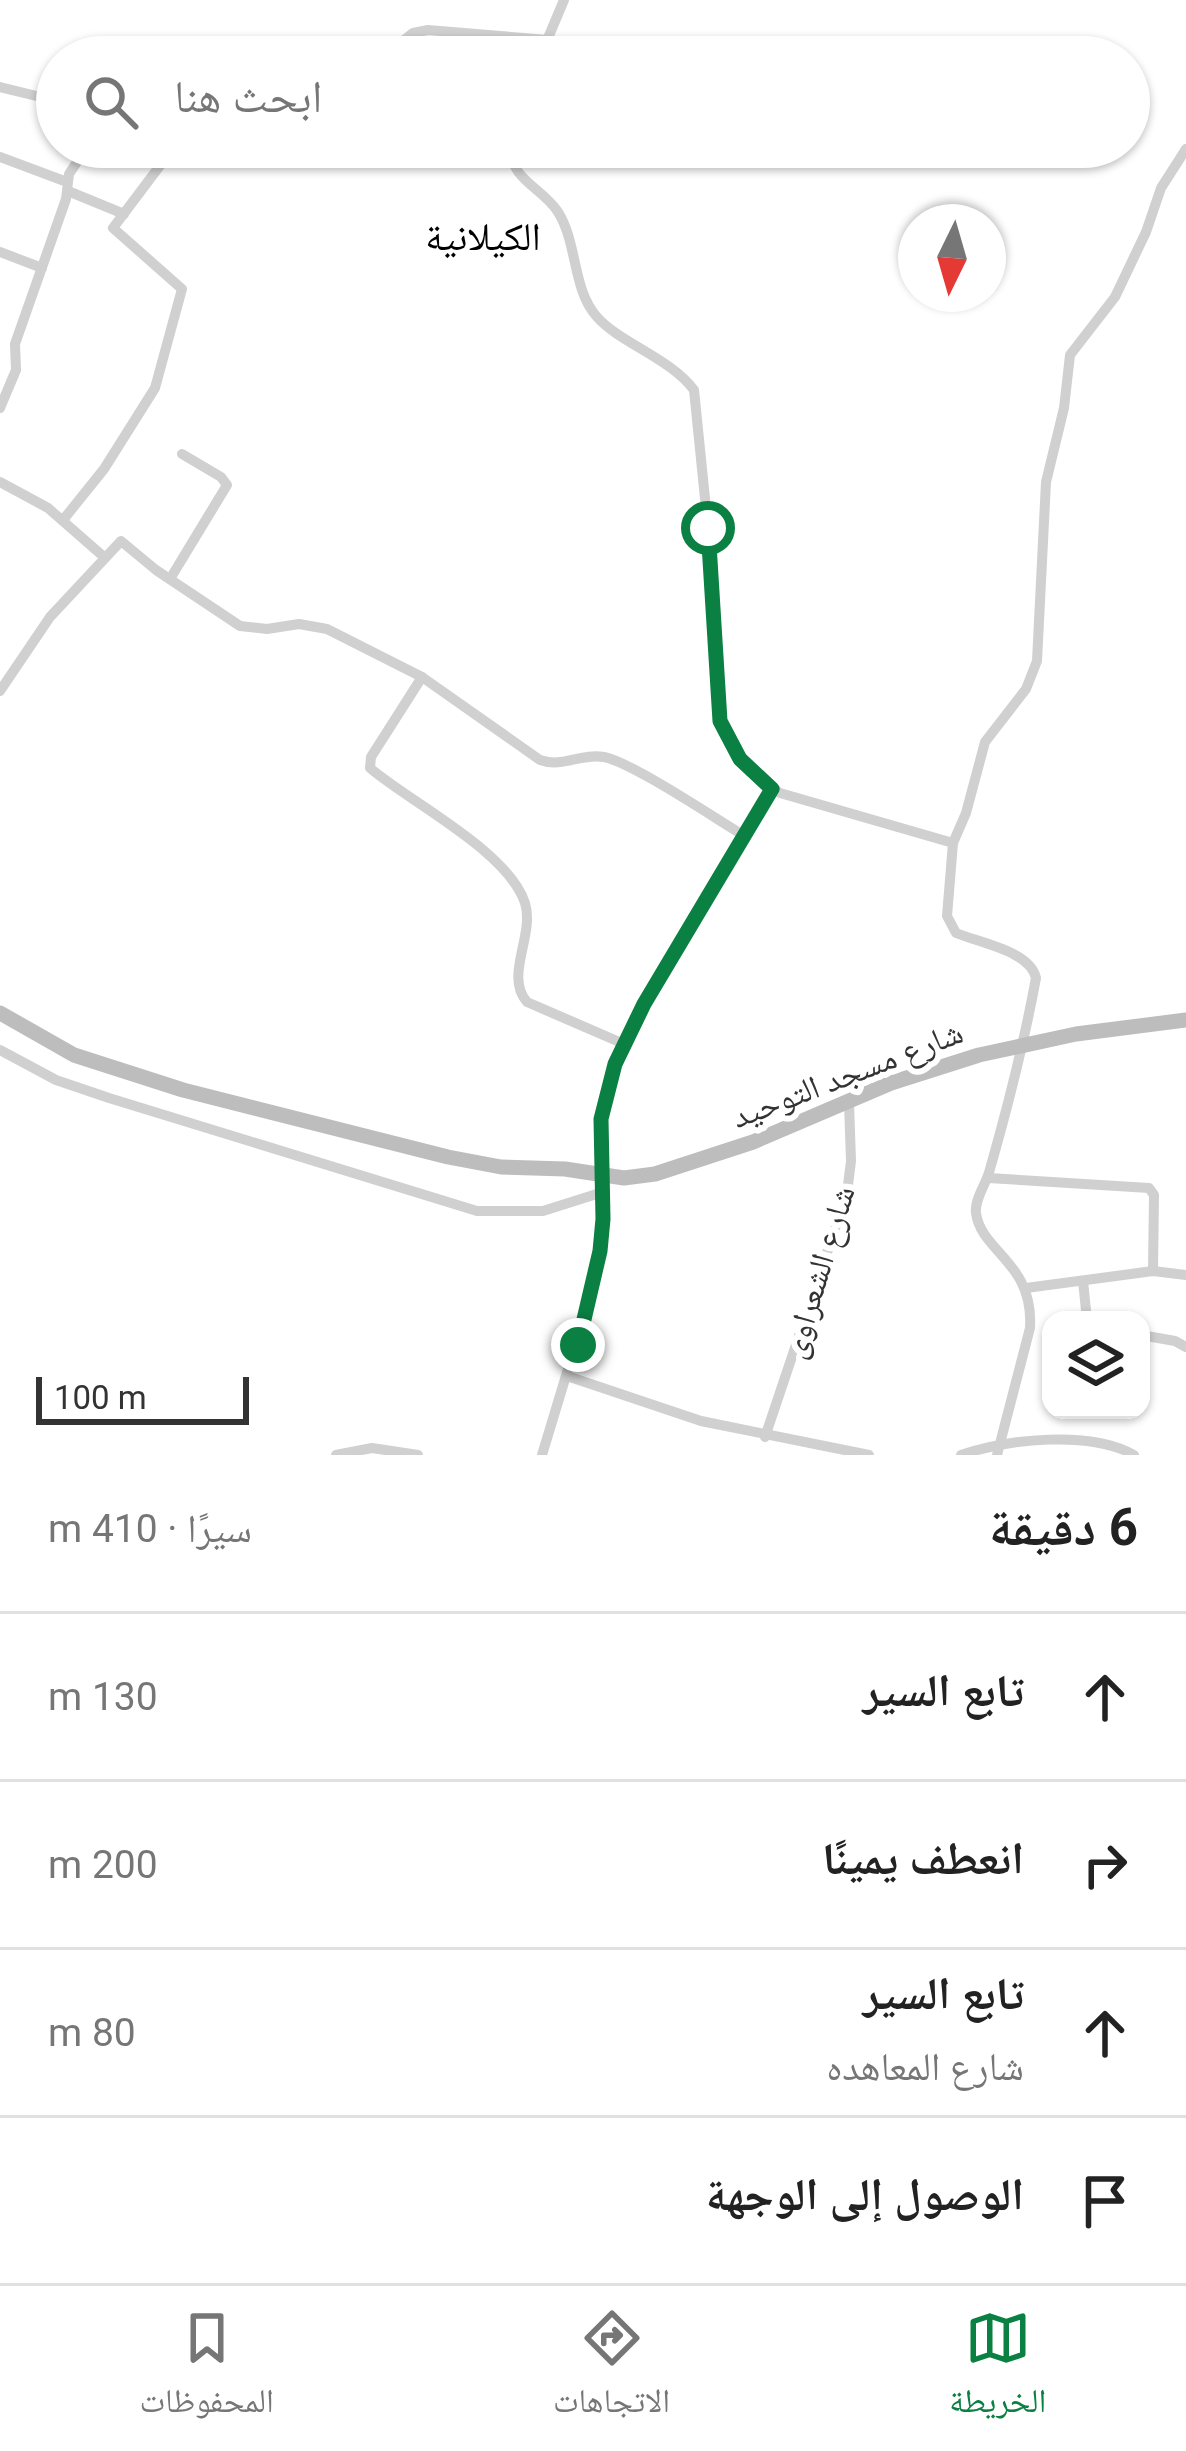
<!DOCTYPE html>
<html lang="ar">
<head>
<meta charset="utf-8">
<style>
	:root { --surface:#fff; --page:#f6f6f6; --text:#222; --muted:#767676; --line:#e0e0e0; --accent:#0b8043 }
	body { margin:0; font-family:Roboto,"Noto Naskh Arabic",sans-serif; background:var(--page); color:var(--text); direction:rtl }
	.controls { position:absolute; right:36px; bottom:36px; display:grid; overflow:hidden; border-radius:24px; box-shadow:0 3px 9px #0004 }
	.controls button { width:108px; height:108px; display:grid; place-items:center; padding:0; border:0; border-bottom:3px solid var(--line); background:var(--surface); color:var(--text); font:60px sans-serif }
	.compass { position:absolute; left:898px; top:204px; width:108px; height:108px; border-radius:50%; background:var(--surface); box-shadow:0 3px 9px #0004; rotate:185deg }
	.scale { position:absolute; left:36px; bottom:30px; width:213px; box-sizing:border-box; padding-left:12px; border:6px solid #333; border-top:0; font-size:33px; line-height:42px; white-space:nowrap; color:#333; -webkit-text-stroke:9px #fff; paint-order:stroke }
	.stop { position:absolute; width:36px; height:36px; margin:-27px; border:9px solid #0b8043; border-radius:50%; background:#fff }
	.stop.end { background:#0b8043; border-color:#fff; box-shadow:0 3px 12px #0008 }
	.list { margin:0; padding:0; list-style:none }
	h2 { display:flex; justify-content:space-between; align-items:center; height:156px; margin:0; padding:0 48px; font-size:51px }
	h2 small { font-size:39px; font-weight:400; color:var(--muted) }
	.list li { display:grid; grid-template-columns:78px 1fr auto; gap:36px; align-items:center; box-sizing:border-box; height:168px; padding:0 48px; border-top:3px solid var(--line) }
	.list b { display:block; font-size:45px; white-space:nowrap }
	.list p { margin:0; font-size:39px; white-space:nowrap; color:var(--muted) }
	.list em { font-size:39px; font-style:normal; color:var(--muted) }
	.icon { flex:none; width:66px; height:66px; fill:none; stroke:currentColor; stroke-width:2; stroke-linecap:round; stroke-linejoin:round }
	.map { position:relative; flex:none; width:1186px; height:1455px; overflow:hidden; direction:ltr }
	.search { position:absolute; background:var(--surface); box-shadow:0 3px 9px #0004; left:36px; right:36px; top:36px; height:132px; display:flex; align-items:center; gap:30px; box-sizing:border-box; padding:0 42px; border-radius:66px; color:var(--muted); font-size:45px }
	.sheet { height:828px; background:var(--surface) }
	nav { display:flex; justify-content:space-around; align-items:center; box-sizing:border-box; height:168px; border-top:3px solid var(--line); background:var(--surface); font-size:33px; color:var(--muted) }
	nav a { display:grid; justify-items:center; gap:6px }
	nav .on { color:var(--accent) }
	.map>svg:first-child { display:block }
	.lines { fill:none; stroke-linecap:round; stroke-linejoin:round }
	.street { stroke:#d0d0d0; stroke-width:10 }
	.secondary { stroke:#bdbdbd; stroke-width:15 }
	.route { stroke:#0b8043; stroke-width:15 }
	.labels { text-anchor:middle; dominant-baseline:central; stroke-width:12; stroke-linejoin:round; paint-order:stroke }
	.street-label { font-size:33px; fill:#333; stroke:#fff }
	.quarter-label { font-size:39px; fill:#000; stroke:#fff }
</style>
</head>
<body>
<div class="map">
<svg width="1186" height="1455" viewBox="0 0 1186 1455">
	<rect width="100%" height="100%" fill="#fff"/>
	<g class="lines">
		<g class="street">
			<polyline points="257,57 278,57"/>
			<polyline points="317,57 318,48 323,42 397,46 413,33 428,30 548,40"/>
			<polyline points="540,57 564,0"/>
			<polyline points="0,87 57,101"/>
			<path d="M510 147C511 181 542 187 558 212 578 244 572 289 597 317 620 343 670 358 694 390L708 528 717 698 724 733 750 772 780 793 953 843"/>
			<polyline points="0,157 67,182"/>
			<polyline points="68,191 124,214"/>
			<polyline points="0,252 42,268"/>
			<polyline points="0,408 16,370 15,344 66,199 69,174 87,147"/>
			<polyline points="0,482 48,508 104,557"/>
			<polyline points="63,520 104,469 155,388 182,289 113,228 174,147"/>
			<polyline points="170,579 227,485 221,477 182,454"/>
			<path d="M422 677 371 757 370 768C411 803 508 851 525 903 535 935 504 976 527 1002L624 1044"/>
			<path d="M0 691 50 617 121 541 156 570 240 626 267 629 299 624 327 629 422 677 540 760C562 768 581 753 604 757 633 763 713 817 743 835"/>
			<polyline points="0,1050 56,1080 109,1098 477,1211 543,1211 603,1192"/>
			<polyline points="988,1178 1149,1188 1154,1195 1153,1271"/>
			<polyline points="1083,1281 1087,1320"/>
			<polyline points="1026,1288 1153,1271 1186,1275"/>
			<polyline points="1141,1335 1175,1341 1186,1347"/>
			<polyline points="567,1376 701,1421 869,1455"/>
			<polyline points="765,1437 847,1193 851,1161 849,1103"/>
			<polyline points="336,1455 372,1448 418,1455"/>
			<polyline points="542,1455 594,1283 603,1219 601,1119 615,1064 644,1003 773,789"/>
			<path d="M961 1455C1008 1439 1090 1430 1134 1455"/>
			<path d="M997 1455 1030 1328C1034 1262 981 1252 976 1213 974 1199 987 1183 990 1169 1008 1106 1024 1043 1036 978 1030 951 980 943 956 933L947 916 953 843 966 813 985 742 1026 689 1037 661 1046 482 1064 408 1070 355 1115 297 1146 232 1161 188 1186 149"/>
		</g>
		<polyline class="secondary" points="0,1013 74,1055 183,1090 448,1157 501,1167 565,1169 624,1178 655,1174 753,1142 891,1083 979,1055 1076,1034 1186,1020"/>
	</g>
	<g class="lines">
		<polyline class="route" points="578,1345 600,1251 603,1219 601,1119 615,1064 644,1004 772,789 740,759 720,721 708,528"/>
	</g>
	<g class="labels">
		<g class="street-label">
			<text transform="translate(847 1074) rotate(-21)">شارع مسجد التوحيد</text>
			<text transform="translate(818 1272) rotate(-73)">شارع الشعراوى</text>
		</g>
		<g class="quarter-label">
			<text x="483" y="237">الكيلانية</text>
		</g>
	</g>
</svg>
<div class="controls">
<button><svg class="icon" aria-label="layers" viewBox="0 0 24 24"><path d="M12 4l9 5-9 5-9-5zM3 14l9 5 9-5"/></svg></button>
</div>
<svg class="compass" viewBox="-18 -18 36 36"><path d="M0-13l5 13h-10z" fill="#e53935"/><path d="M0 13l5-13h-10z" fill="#767676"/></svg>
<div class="scale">100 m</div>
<div class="stop" style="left:708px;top:528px"></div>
<div class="stop end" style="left:578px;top:1345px"></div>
<div class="search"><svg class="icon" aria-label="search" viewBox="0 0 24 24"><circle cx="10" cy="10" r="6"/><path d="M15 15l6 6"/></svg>ابحث هنا</div>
</div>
<section class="sheet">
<h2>6 دقيقة<small>سيرًا · 410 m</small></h2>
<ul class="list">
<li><svg class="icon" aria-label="ahead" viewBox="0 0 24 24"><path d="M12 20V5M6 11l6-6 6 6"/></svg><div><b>تابع السير</b></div><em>130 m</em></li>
<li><svg class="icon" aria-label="right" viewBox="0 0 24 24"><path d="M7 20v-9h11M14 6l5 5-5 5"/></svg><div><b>انعطف يمينًا</b></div><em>200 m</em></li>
<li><svg class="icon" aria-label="ahead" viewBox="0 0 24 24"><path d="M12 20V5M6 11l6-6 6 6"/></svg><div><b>تابع السير</b><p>شارع المعاهده</p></div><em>80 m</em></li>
<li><svg class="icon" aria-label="arrive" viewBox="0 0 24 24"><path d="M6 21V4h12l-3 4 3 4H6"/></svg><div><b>الوصول إلى الوجهة</b></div></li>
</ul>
</section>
<nav>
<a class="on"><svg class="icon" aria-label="map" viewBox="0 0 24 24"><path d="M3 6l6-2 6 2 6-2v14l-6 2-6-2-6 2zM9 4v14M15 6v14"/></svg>الخريطة</a>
<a><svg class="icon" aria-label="directions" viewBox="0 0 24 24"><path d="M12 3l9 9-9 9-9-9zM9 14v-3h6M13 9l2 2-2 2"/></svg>الاتجاهات</a>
<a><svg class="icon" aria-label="saved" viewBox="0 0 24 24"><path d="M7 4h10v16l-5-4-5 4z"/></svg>المحفوظات</a>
</nav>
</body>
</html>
